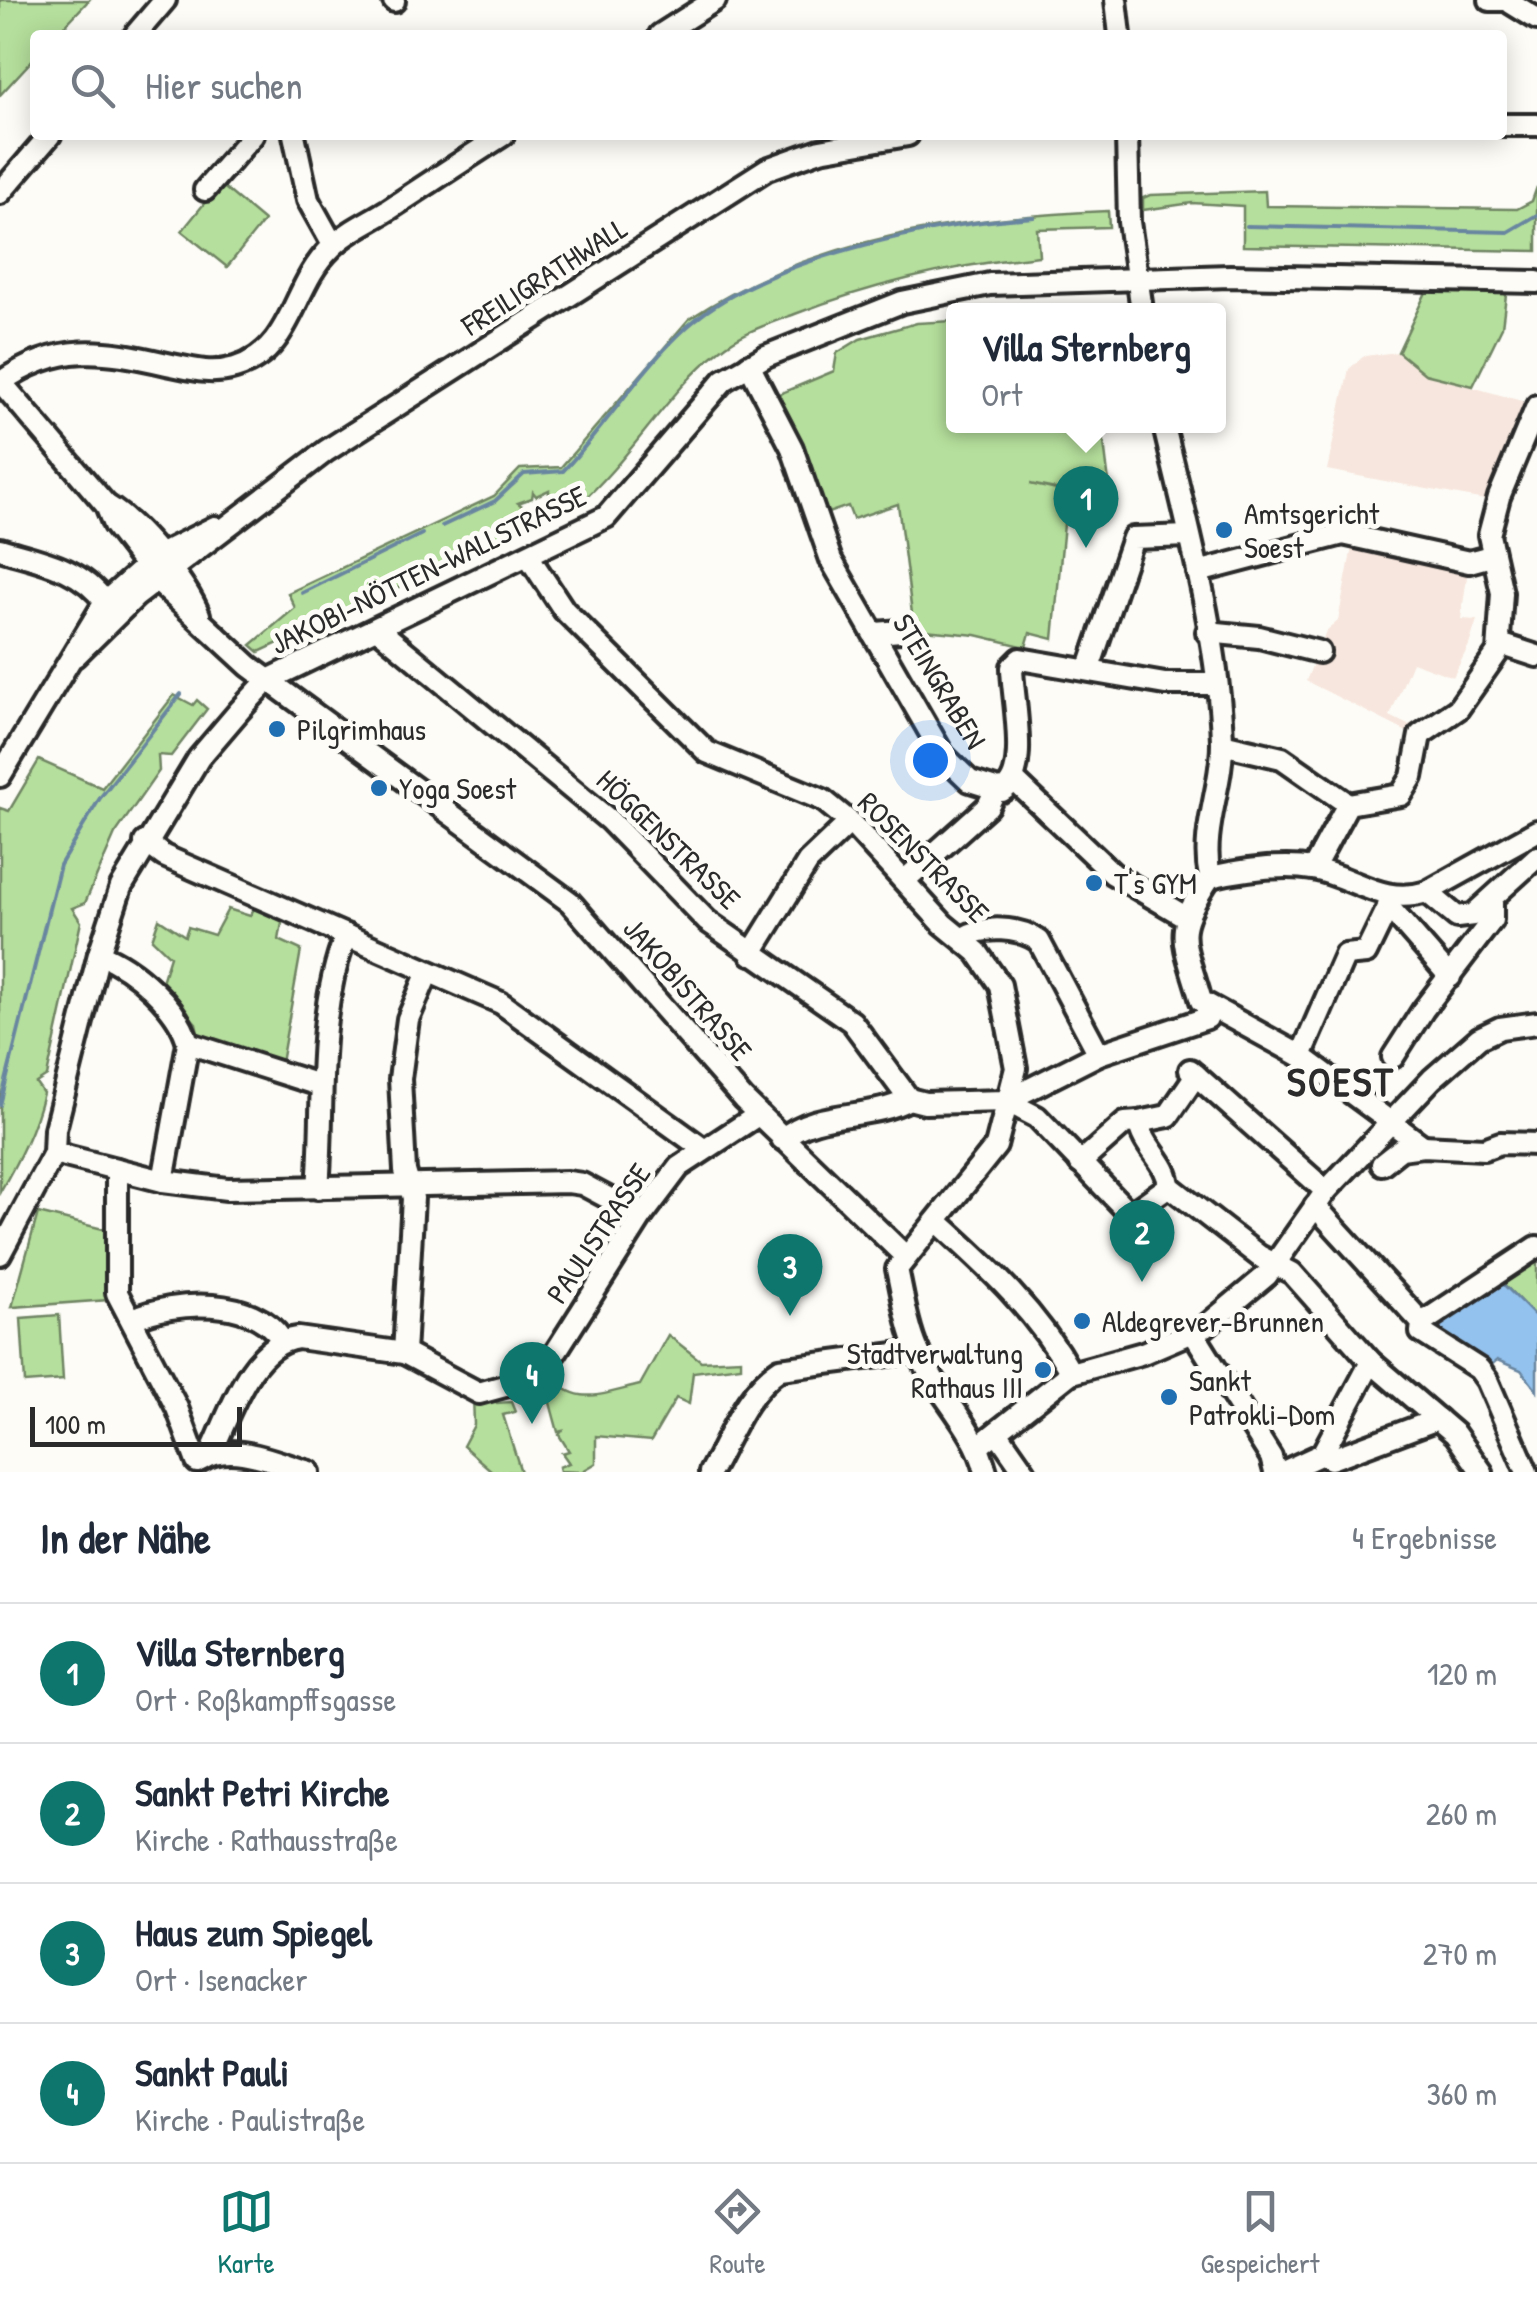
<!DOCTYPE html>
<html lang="de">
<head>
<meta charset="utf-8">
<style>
	:root { --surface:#fff; --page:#f6f6f7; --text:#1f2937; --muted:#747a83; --line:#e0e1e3; --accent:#0f766e }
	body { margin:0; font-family:"Patrick Hand",sans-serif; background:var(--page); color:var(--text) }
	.scale { position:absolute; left:30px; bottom:25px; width:212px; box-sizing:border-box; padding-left:10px; border:5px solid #2b2b2b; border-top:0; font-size:28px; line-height:35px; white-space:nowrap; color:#2b2b2b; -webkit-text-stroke:8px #fdfcf7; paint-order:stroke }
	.you { position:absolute; left:930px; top:760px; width:35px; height:35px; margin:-25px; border:8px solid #fff; border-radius:50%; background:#1a73e8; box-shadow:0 0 0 15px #1a73e833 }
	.badge { display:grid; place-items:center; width:65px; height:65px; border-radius:50%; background:var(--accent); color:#fff; font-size:32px; font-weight:700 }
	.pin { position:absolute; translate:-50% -82px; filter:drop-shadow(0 2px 5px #0008) }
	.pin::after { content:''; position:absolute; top:52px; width:35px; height:30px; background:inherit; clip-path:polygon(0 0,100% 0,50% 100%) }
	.popup { position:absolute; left:946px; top:303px; width:280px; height:130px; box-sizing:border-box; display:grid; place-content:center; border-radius:10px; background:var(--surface); filter:drop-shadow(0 2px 8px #0005); font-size:32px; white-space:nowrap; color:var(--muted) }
	.popup b { font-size:38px; color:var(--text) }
	.popup::after { content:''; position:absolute; left:50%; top:100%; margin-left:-20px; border:20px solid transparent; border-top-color:var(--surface) }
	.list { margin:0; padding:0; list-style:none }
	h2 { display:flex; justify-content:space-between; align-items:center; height:130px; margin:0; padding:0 40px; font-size:42px }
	h2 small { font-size:32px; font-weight:400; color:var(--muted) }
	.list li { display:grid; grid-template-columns:65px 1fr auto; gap:30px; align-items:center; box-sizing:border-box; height:140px; padding:0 40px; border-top:2px solid var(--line) }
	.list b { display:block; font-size:38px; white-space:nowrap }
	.list p { margin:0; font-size:32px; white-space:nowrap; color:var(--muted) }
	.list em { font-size:32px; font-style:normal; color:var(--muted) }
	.icon { flex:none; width:55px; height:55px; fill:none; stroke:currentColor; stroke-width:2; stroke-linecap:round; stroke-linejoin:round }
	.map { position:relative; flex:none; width:1537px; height:1472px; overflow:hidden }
	.search { position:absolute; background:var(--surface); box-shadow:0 5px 25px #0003; left:30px; right:30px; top:30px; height:110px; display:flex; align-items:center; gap:25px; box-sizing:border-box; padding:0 35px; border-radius:10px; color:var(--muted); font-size:38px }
	.sheet { height:690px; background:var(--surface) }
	nav { display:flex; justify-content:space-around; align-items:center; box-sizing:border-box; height:140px; border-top:2px solid var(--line); background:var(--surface); font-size:28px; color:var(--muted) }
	nav a { display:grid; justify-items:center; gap:5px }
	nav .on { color:var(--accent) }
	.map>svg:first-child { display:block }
	.built { fill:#f7e6dd }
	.green { fill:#b5df9c; stroke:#708564; stroke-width:2.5 }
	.water { fill:#93c2ee; stroke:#6986a0; stroke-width:2.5 }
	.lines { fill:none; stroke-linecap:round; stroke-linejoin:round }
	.stream { stroke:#6986a0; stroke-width:4 }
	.minor-casing { stroke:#2b2b2b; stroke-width:28 }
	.minor { stroke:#fdfcf7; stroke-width:20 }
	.poi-dot { fill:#1f6fb2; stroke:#fdfcf7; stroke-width:4 }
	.labels { text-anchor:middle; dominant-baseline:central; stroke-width:10; stroke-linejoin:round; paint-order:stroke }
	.street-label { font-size:30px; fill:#2b2b2b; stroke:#fdfcf7 }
	.poi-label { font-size:30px; fill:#2b2b2b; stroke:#fdfcf7; text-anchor:start }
	.district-label { font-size:40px; font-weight:bold; letter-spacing:2.5px; fill:#2b2b2b; stroke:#fdfcf7 }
</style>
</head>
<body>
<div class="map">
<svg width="1537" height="1472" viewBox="0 0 1537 1472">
	<rect width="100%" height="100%" fill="#fdfcf7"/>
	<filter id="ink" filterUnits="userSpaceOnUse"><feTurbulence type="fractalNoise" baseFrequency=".01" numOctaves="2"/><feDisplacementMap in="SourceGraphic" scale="20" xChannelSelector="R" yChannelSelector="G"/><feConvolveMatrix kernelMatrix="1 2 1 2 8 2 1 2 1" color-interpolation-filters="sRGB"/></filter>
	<g filter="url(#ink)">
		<g class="built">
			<polygon points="1398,352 1426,374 1525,402 1490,501 1327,470 1349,369 1364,356"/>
			<polygon points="1353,542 1468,569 1461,619 1477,620 1469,645 1453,677 1412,662 1390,716 1408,725 1416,722 1409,733 1306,681 1326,631 1338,621"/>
		</g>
		<g class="green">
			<polygon points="0,0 89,0 56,35 35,35 35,57 0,95"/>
			<polygon points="220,184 264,221 227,267 182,231"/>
			<polygon points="1537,187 1537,251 1243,246 1243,206 1192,203 1143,210 1143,198 1150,195 1265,191 1266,206 1517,209 1532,201"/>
			<path d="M1108 211 1109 227 1037 229 1039 256C953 265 876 283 795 314 771 323 740 333 720 350 668 391 631 459 576 507L567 511 561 494 558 498 549 495V490L536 496 533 492 532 498 518 503 522 506 518 515 514 514 520 531 259 652 251 645 295 608 288 593 494 496 520 469 561 467 689 319C815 236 961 217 1108 211Z"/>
			<polygon points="1507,287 1502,327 1473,386 1425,374 1398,352 1428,288"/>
			<polygon points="953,321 954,426 1102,426 1109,483 1106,501 1030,484 1061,490 1064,524 1053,639 1030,633 1026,647 976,635 914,629 898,504 853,519 848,506 825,514 772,397 834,371 837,353 860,339 917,323"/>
			<path d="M174 695 193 705 197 700 207 709 171 756 158 755 159 771 115 834 85 903 72 908 81 922 47 1076 36 1083 43 1093C34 1130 19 1159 0 1192V808L9 811 39 760 102 788Z"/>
			<polygon points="255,907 283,917 279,940 301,950 281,1063 200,1041 196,1023 161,985 170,956 152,939 159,919 185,936 188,927 214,935 228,909 250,916"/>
			<polygon points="38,1213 107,1230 108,1300 12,1307"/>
			<polygon points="1537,1251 1537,1318 1495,1275"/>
			<polygon points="59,1315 63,1380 25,1383 21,1318"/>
			<path d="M668 1335 701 1361 741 1359V1366L693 1372 689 1404 676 1398 651 1441 596 1436V1463L581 1472 560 1471 559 1467 569 1463 562 1453 569 1451 559 1435 562 1431 558 1432 549 1399 537 1404 530 1383 545 1371C576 1408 598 1395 640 1385Z"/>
			<polygon points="473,1394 491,1395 497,1403 511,1402 515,1412 503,1415 521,1472 493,1472 463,1446 474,1425"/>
		</g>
		<polygon class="water" points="1495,1276 1537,1318 1537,1391 1521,1370 1497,1360 1487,1369 1439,1333 1434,1321"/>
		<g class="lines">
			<g class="stream">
				<polyline points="1247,226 1508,232 1537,215"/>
				<path d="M442 526 495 501 524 474 563 471C606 426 641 368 688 326 766 257 933 224 1034 217"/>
				<polyline points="302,593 422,534"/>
				<polyline points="0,1105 60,865 100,798 181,694"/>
			</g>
			<defs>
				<g id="minor">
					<polyline points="1116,0 1120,35"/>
					<polyline points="1490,0 1513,0"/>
					<polyline points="394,1 394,0"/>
					<polyline points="1511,3 1537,19"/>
					<polyline points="135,35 165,0"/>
					<polyline points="660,35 715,0"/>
					<polyline points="1502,125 1537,125"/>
					<polyline points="294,135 308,200 333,245"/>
					<polyline points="1127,135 1129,222 1142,310"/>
					<polyline points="205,190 253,135"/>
					<polyline points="0,193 50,135"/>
					<path d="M749 365 792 448 831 560 943 755 970 781 1002 791C1031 775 1012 697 1012 667L1020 659 1165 684H1216"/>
					<polyline points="0,381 106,505 114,525 158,582 249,666 570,902 743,1099 904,1255"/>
					<path d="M1 382C59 342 102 349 167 364 191 369 211 375 235 368 294 350 291 286 331 248 346 232 369 222 388 210 426 185 464 160 503 135"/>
					<path d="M1164 426C1187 525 1219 639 1222 741 1223 787 1200 830 1210 877 1172 934 1183 937 1201 1001L1301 1056 1423 1146"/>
					<path d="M106 505C137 523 186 582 199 615"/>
					<path d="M0 549C40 561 80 567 105 602"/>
					<path d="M529 557 564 610 707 752 823 800 850 822 943 924 977 952 1000 985 1016 1068 996 1146 897 1269C903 1296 907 1326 918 1351 937 1395 975 1426 986 1472"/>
					<polyline points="1198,572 1343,534 1469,562 1491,556"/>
					<polyline points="378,629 609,820 707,921 852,1022 909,1099"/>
					<polyline points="1207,632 1259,637 1319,652"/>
					<polyline points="876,633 901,631"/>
					<polyline points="1500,644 1537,656"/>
					<polyline points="75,656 135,597 326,451 767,169 820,150 908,135"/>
					<polyline points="1089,668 1133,538 1189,536"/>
					<polyline points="1222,744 1282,758 1348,804"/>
					<polyline points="0,776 105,602 157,556 215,527"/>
					<polyline points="1014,780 1113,874 1184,916"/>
					<polyline points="145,842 164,856 501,1003 702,1148"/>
					<polyline points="1313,869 1348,804 1401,795 1412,777 1420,735 1458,709 1498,652 1502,593 1489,535 1499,497 1537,406"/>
					<path d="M1210 877C1241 870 1281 864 1313 869 1355 877 1382 906 1427 892L1537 831"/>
					<polyline points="905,880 988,806 995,791"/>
					<polyline points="1427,892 1457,917 1473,915 1537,857"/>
					<polyline points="1388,906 1450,977"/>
					<path d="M963 938C984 925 1019 927 1039 941L1099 1054"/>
					<path d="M99 954C133 967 179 1007 188 1043L163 1181"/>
					<polyline points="751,954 808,862 850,822"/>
					<polyline points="188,1043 319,1085"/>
					<polyline points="1301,1056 1345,955 1366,953 1393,897"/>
					<polyline points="1393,1057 1423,1010 1492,920 1492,900"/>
					<polyline points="1190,1070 1326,1191"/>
					<polyline points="1006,1101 1037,1117 1130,1214 1169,1186 1259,1256 1292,1273 1371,1362 1455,1434 1482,1472"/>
					<path d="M782 1139C818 1108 869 1121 909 1099L925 1103 1006 1101 1099 1054 1207 1018V1006"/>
					<polyline points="54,1153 163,1181 227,1189 568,1182 582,1184 642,1216"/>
					<polyline points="1080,1163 1125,1123 1139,1122"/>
					<polyline points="1382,1164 1401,1149 1423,1146 1484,1149 1500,1143 1537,1144"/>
					<polyline points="117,1169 117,1293 177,1408 197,1462"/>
					<path d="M1169 1186C1168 1162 1142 1147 1139 1122L1168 1116 1196 1075"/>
					<path d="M318 1188C325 1103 314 1017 346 935"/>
					<polyline points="1315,1206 1422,1323 1421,1332 1479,1369 1487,1380 1527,1472"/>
					<path d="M938 1222C989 1268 1037 1312 1071 1373"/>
					<polyline points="0,1254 54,1153 55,1129 99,954 121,887 199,758 240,710 268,680 606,517 724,380 766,356 902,302 990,284 1230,276 1537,282"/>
					<path d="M133 1319C174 1300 254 1296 282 1340"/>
					<polyline points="1422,1323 1537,1247"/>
					<polyline points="1194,1334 1271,1457 1275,1472"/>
					<polyline points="404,1353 413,1198 405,1171 400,1079 408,1019 428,972"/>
					<polyline points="997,1432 1025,1472"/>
					<polyline points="980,1445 1071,1373 1143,1353 1206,1326 1267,1275 1326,1191 1432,1079 1479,1038 1500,1028 1537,1023"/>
					<path d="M211 1453C230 1414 250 1344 298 1338L404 1353 479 1393 512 1384 555 1353 642 1216 679 1167 758 1115"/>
					<polyline points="1322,1454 1331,1459 1438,1419"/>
					<path d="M201 1460C231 1440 277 1463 309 1472"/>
					<path d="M710 1472C731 1436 744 1393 780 1369L918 1351"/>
					<polyline points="1283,1472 1322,1454 1371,1362"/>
				</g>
			</defs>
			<use href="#minor" class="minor-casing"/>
			<use href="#minor" class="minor"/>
		</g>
	</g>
	<g class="poi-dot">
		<circle cx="1224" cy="530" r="10"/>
		<circle cx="277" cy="729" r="10"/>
		<circle cx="379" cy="788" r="10"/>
		<circle cx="1094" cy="883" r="10"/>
		<circle cx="1082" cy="1321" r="10"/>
		<circle cx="1043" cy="1370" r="10"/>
		<circle cx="1169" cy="1397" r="10"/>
	</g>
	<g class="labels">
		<g class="street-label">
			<text transform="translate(544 276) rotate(-33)">FREILIGRATHWALL</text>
			<text transform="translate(428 569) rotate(-26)">JAKOBI-NÖTTEN-WALLSTRASSE</text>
			<text transform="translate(940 681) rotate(59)">STEINGRABEN</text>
			<text transform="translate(669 839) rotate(44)">HÖGGENSTRASSE</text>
			<text transform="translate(924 857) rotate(45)">ROSENSTRASSE</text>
			<text transform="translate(688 989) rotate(49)">JAKOBISTRASSE</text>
			<text transform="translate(598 1233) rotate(-56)">PAULISTRASSE</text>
		</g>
		<g class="poi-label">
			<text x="1244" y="513">Amtsgericht<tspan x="1244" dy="34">Soest</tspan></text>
			<text x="297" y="729">Pilgrimhaus</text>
			<text x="399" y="788">Yoga Soest</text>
			<text x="1114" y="883">T's GYM</text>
			<text x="1102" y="1321">Aldegrever-Brunnen</text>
			<text x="1023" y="1353" text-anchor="end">Stadtverwaltung<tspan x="1023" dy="34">Rathaus III</tspan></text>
			<text x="1189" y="1380">Sankt<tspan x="1189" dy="34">Patrokli-Dom</tspan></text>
		</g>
		<g class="district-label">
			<text x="1341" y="1081">SOEST</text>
		</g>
	</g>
</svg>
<div class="scale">100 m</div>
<div class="you"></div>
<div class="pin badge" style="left:1086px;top:548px">1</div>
<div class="popup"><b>Villa Sternberg</b>Ort</div>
<div class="pin badge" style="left:1142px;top:1282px">2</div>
<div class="pin badge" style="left:790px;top:1316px">3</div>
<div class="pin badge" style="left:532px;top:1424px">4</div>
<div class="search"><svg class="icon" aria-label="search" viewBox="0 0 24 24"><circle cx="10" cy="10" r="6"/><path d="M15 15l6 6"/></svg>Hier suchen</div>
</div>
<section class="sheet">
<h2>In der Nähe<small>4 Ergebnisse</small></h2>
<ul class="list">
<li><span class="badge">1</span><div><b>Villa Sternberg</b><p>Ort · Roßkampffsgasse</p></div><em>120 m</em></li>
<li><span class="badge">2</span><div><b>Sankt Petri Kirche</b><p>Kirche · Rathausstraße</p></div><em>260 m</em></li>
<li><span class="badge">3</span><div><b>Haus zum Spiegel</b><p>Ort · Isenacker</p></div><em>270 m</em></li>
<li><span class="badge">4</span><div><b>Sankt Pauli</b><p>Kirche · Paulistraße</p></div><em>360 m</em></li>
</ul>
</section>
<nav>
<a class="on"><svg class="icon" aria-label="map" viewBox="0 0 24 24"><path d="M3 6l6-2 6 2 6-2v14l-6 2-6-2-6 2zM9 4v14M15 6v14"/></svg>Karte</a>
<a><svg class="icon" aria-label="directions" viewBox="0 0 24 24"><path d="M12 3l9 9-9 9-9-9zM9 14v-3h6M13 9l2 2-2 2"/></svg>Route</a>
<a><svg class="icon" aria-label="saved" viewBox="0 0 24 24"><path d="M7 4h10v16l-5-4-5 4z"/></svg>Gespeichert</a>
</nav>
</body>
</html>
